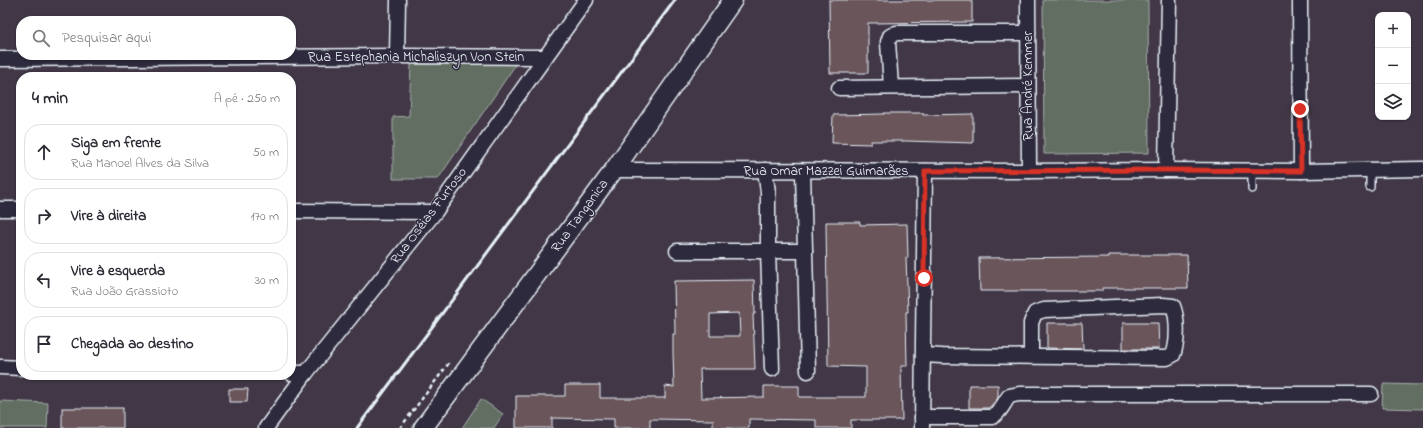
<!DOCTYPE html>
<html lang="pt">
<head>
<meta charset="utf-8">
<style>
	:root { --surface:#fff; --page:#f2f2f3; --text:#2b2b33; --muted:#7c7c81; --line:#e1e1e2 }
	body { margin:0; font-family:"Indie Flower",sans-serif; background:var(--page); color:var(--text) }
	.controls { position:absolute; right:12px; top:12px; display:grid; overflow:hidden; border-radius:8px; box-shadow:0 1px 3px #0004 }
	.controls button { width:36px; height:36px; display:grid; place-items:center; padding:0; border:0; border-bottom:1px solid var(--line); background:var(--surface); color:var(--text); font:20px sans-serif }
	.stop { position:absolute; width:12px; height:12px; margin:-9px; border:3px solid #d93025; border-radius:50%; background:#fff }
	.stop.end { background:#d93025; border-color:#fff; box-shadow:0 1px 4px #0008 }
	.list { margin:0; padding:0; list-style:none }
	h2 { display:flex; justify-content:space-between; align-items:center; height:52px; margin:0; padding:0 16px; font-size:17px }
	h2 small { font-size:13px; font-weight:400; color:var(--muted) }
	.list li { display:grid; grid-template-columns:26px 1fr auto; gap:12px; align-items:center; box-sizing:border-box; height:56px; margin:0 8px 8px; padding:0 8px; border:1px solid var(--line); border-radius:16px }
	.list b { display:block; font-size:15px; white-space:nowrap }
	.list p { margin:0; font-size:13px; white-space:nowrap; color:var(--muted) }
	.list em { font-size:13px; font-style:normal; color:var(--muted) }
	.icon { flex:none; width:22px; height:22px; fill:none; stroke:currentColor; stroke-width:2; stroke-linecap:round; stroke-linejoin:round }
	.map { position:relative; flex:none; width:1423px; height:428px; overflow:hidden }
	.search { position:absolute; background:var(--surface); box-shadow:0 1px 3px #0004; left:16px; top:16px; width:280px; height:44px; display:flex; align-items:center; gap:10px; box-sizing:border-box; padding:0 14px; border-radius:16px; color:var(--muted); font-size:15px }
	.panel { position:absolute; background:var(--surface); box-shadow:0 1px 3px #0004; left:16px; top:72px; width:280px; height:308px; border-radius:16px }
	.map>svg:first-child { display:block }
	.green { fill:#646e62; stroke:#a6b0ad }
	.building { fill:#6a545a; stroke:#e8f1f8; fill-rule:evenodd }
	.lines { fill:none; stroke-linecap:round; stroke-linejoin:round }
	.service-casing { stroke:#e8f1f8; stroke-width:10 }
	.minor-casing { stroke:#e8f1f8; stroke-width:17 }
	.tertiary-casing { stroke:#e8f1f8; stroke-width:21 }
	.path { stroke:#e8f1f8; stroke-width:2.5; stroke-dasharray:4 3; stroke-linecap:butt }
	.service { stroke:#2f2a3d; stroke-width:7 }
	.minor { stroke:#2f2a3d; stroke-width:14 }
	.tertiary { stroke:#2f2a3d; stroke-width:18 }
	.rail { stroke:#e8f1f8; stroke-width:3 }
	.route { stroke:#d93025; stroke-width:5 }
	.labels { text-anchor:middle; dominant-baseline:central; stroke-width:3; stroke-linejoin:round; paint-order:stroke }
	.street-label { font-size:14px; fill:#e8f1f8; stroke:#2f2a3d }
</style>
</head>
<body>
<div class="map">
<svg width="1423" height="428" viewBox="0 0 1423 428">
	<rect width="100%" height="100%" fill="#413746"/>
	<filter id="ink" filterUnits="userSpaceOnUse"><feTurbulence type="fractalNoise" baseFrequency=".025" numOctaves="2"/><feDisplacementMap in="SourceGraphic" scale="8" xChannelSelector="R" yChannelSelector="G"/><feConvolveMatrix kernelMatrix="1 2 1 2 8 2 1 2 1" color-interpolation-filters="sRGB"/></filter>
	<g filter="url(#ink)">
		<g class="green">
			<polygon points="1043,0 1148,0 1149,153 1044,154"/>
			<polygon points="411,64 516,64 438,179 393,179 393,117 409,116"/>
			<polygon points="1383,384 1423,385 1423,409 1382,408"/>
			<polygon points="481,399 503,414 494,428 462,428"/>
			<polygon points="0,401 48,403 47,428 0,428"/>
		</g>
		<g class="building">
			<polygon points="829,0 972,0 972,22 868,23 868,73 830,73"/>
			<polygon points="884,113 923,113 923,115 973,114 973,143 907,141 871,141 871,144 832,143 833,115 884,114"/>
			<path d="M826 222H860V225L907 224 908 258H906L908 312H906L907 366H901L902 420H851V428H816V420L749 419V428H713V420L650 419V428H614V419L552 418V428H516V396H565V385H600V398H665V386L674 387 673 353V334H675L674 281 754 280 755 314H753L755 369H700L701 398 764 397V386H799V397H866V367L828 366ZM739 313 740 336H710V314Z"/>
			<polygon points="1108,255 1187,255 1188,288 1102,288 1102,291 980,291 979,258 1108,257"/>
			<polygon points="1047,323 1082,323 1083,349 1047,348"/>
			<polygon points="1123,323 1158,323 1159,349 1123,349"/>
			<polygon points="969,385 998,385 998,398 989,408 969,408"/>
			<polygon points="229,389 248,389 247,402 229,402"/>
			<rect x="62" y="408" width="61" height="20"/>
		</g>
		<g class="lines">
			<defs>
				<g id="service">
					<polyline points="1252,170 1252,189"/>
					<polyline points="1370,187 1370,170"/>
				</g>
				<g id="minor">
					<polyline points="1028,0 1029,171"/>
					<polyline points="1300,0 1301,171"/>
					<polyline points="397,56 398,0"/>
					<polyline points="0,59 397,56 545,57"/>
					<polyline points="891,87 888,42 890,36 896,33 1028,33"/>
					<polyline points="839,88 1028,86"/>
					<polyline points="614,170 1029,171 1166,170 1301,171 1423,169"/>
					<polyline points="765,170 768,192 768,251 772,369"/>
					<polyline points="1166,170 1169,0"/>
					<polyline points="803,171 808,371"/>
					<polyline points="0,209 21,209"/>
					<polyline points="291,211 435,212"/>
					<polyline points="677,251 805,251"/>
					<path d="M923 355 942 356 1167 358 1173 355C1178 343 1178 318 1173 306L1163 305 1044 310 1035 313 1031 323V357"/>
					<polyline points="0,367 21,368"/>
					<polyline points="291,373 306,373"/>
					<path d="M922 417H992C1001 412 1003 404 1009 396L1019 394H1371"/>
					<polyline points="266,428 306,373 435,212 586,0"/>
					<polyline points="922,428 925,171"/>
				</g>
				<polyline id="tertiary" points="423,428 614,170 733,0"/>
			</defs>
			<use href="#service" class="service-casing"/>
			<use href="#minor" class="minor-casing"/>
			<use href="#tertiary" class="tertiary-casing"/>
			<polyline class="path" points="400,428 449,363"/>
			<use href="#service" class="service"/>
			<use href="#minor" class="minor"/>
			<use href="#tertiary" class="tertiary"/>
			<polyline class="rail" points="357,428 675,0"/>
		</g>
	</g>
	<g class="lines" filter="url(#ink)">
		<polyline class="route" points="924,278 925,171 1166,170 1301,171 1300,109"/>
	</g>
	<g class="labels">
		<g class="street-label">
			<text x="416" y="57">Rua Estephania Michaliszyn Von Stein</text>
			<text transform="translate(1028 86) rotate(-90)">Rua André Kemmer</text>
			<text x="826" y="171">Rua Omar Mazzei Guimarães</text>
			<text transform="translate(429 216) rotate(-53)">Rua Oséias Furtoso</text>
			<text transform="translate(580 216) rotate(-54)">Rua Tanganica</text>
		</g>
	</g>
</svg>
<div class="controls">
<button>+</button>
<button>−</button>
<button><svg class="icon" aria-label="layers" viewBox="0 0 24 24"><path d="M12 4l9 5-9 5-9-5zM3 14l9 5 9-5"/></svg></button>
</div>
<div class="stop" style="left:924px;top:278px"></div>
<div class="stop end" style="left:1300px;top:109px"></div>
<div class="search"><svg class="icon" aria-label="search" viewBox="0 0 24 24"><circle cx="10" cy="10" r="6"/><path d="M15 15l6 6"/></svg>Pesquisar aqui</div>
<section class="panel">
<h2>4 min<small>A pé · 250 m</small></h2>
<ul class="list">
<li><svg class="icon" aria-label="ahead" viewBox="0 0 24 24"><path d="M12 20V5M6 11l6-6 6 6"/></svg><div><b>Siga em frente</b><p>Rua Manoel Alves da Silva</p></div><em>50 m</em></li>
<li><svg class="icon" aria-label="right" viewBox="0 0 24 24"><path d="M7 20v-9h11M14 6l5 5-5 5"/></svg><div><b>Vire à direita</b></div><em>170 m</em></li>
<li><svg class="icon" aria-label="left" viewBox="0 0 24 24"><path d="M17 20v-9H6M10 6l-5 5 5 5"/></svg><div><b>Vire à esquerda</b><p>Rua João Grassioto</p></div><em>30 m</em></li>
<li><svg class="icon" aria-label="arrive" viewBox="0 0 24 24"><path d="M6 21V4h12l-3 4 3 4H6"/></svg><div><b>Chegada ao destino</b></div></li>
</ul>
</section>
</div>
</body>
</html>
